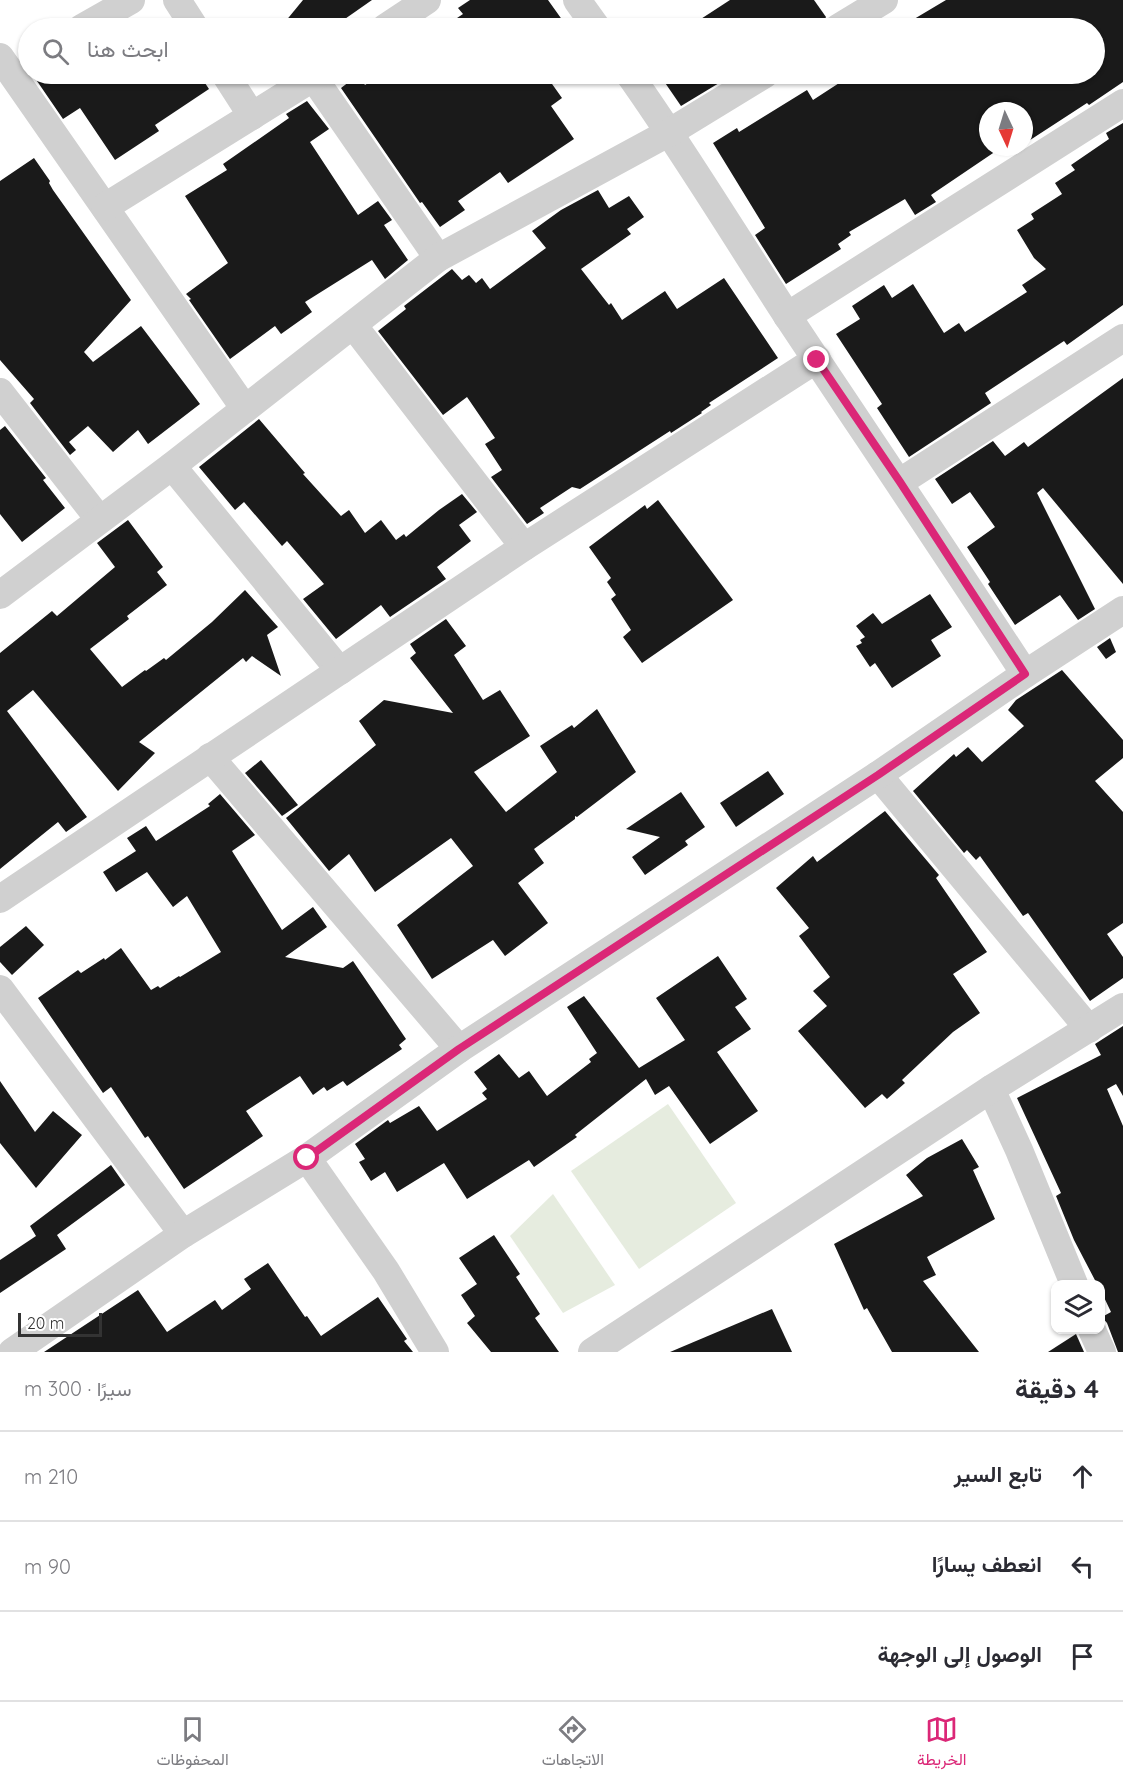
<!DOCTYPE html>
<html lang="ar">
<head>
<meta charset="utf-8">
<style>
	:root { --surface:#fff; --page:#f7f7f7; --text:#2b2b33; --muted:#7c7c81; --line:#e1e1e2; --accent:#db2777 }
	body { margin:0; font-family:Quicksand,Vazirmatn,sans-serif; background:var(--page); color:var(--text); direction:rtl }
	.controls { position:absolute; right:18px; bottom:18px; display:grid; overflow:hidden; border-radius:12px; box-shadow:0 2px 4px #0004 }
	.controls button { width:54px; height:54px; display:grid; place-items:center; padding:0; border:0; border-bottom:2px solid var(--line); background:var(--surface); color:var(--text); font:30px sans-serif }
	.compass { position:absolute; left:979px; top:102px; width:54px; height:54px; border-radius:50%; background:var(--surface); box-shadow:0 2px 4px #0004; rotate:176deg }
	.scale { position:absolute; left:18px; bottom:15px; width:84px; box-sizing:border-box; padding-left:6px; border:3px solid #333; border-top:0; font-size:16px; line-height:21px; white-space:nowrap; color:#333; -webkit-text-stroke:4px #fff; paint-order:stroke }
	.stop { position:absolute; width:18px; height:18px; margin:-14px; border:4px solid #db2777; border-radius:50%; background:#fff }
	.stop.end { background:#db2777; border-color:#fff; box-shadow:0 2px 6px #0008 }
	.list { margin:0; padding:0; list-style:none }
	h2 { display:flex; justify-content:space-between; align-items:center; height:78px; margin:0; padding:0 24px; font-size:26px }
	h2 small { font-size:20px; font-weight:400; color:var(--muted) }
	.list li { display:grid; grid-template-columns:39px 1fr auto; gap:18px; align-items:center; box-sizing:border-box; height:90px; padding:0 24px; border-top:2px solid var(--line) }
	.list b { display:block; font-size:22px; white-space:nowrap }
	.list em { font-size:20px; font-style:normal; color:var(--muted) }
	.icon { flex:none; width:33px; height:33px; fill:none; stroke:currentColor; stroke-width:2; stroke-linecap:round; stroke-linejoin:round }
	.map { position:relative; flex:none; width:1123px; height:1352px; overflow:hidden; direction:ltr }
	.search { position:absolute; background:var(--surface); box-shadow:0 2px 4px #0004; left:18px; right:18px; top:18px; height:66px; display:flex; align-items:center; gap:15px; box-sizing:border-box; padding:0 21px; border-radius:33px; color:var(--muted); font-size:22px }
	.sheet { height:348px; background:var(--surface) }
	nav { display:flex; justify-content:space-around; align-items:center; box-sizing:border-box; height:84px; border-top:2px solid var(--line); background:var(--surface); font-size:16px; color:var(--muted) }
	nav a { display:grid; justify-items:center; gap:3px }
	nav .on { color:var(--accent) }
	.map>svg:first-child { display:block }
	.green { fill:#e6ecdf }
	.building { fill:#1a1a1a }
	.lines { fill:none; stroke-linecap:round; stroke-linejoin:round }
	.minor { stroke:#d0d0d0; stroke-width:28 }
	.route { stroke:#db2777; stroke-width:8 }
</style>
</head>
<body>
<div class="map">
<svg width="1123" height="1352" viewBox="0 0 1123 1352">
	<rect width="100%" height="100%" fill="#fff"/>
	<g class="green">
		<polygon points="668,1104 736,1203 639,1269 571,1171"/>
		<polygon points="553,1194 615,1285 563,1313 510,1236"/>
	</g>
	<g class="building">
		<polygon points="303,0 372,0 332,28 280,28"/>
		<polygon points="470,0 548,0 568,28 442,28 463,14 458,8"/>
		<polygon points="730,0 814,0 826,17 822,25 816,28 687,28"/>
		<polygon points="946,0 1123,0 1123,82 1089,105 1087,103 1024,144 1024,111 988,111 988,147 1002,147 931,195 936,202 915,215 905,199 849,232 851,235 838,244 841,249 786,284 755,235 765,228 713,143 737,128 739,132 807,90 813,100 853,74 1095,74 1095,28 899,28"/>
		<polygon points="48,74 199,74 209,89 155,125 159,131 115,160 80,108 63,119 37,81"/>
		<polygon points="382,74 545,74 562,98 551,106 574,139 508,183 500,172 458,201 465,210 440,227 422,202 420,203 341,88 358,75 365,85"/>
		<polygon points="659,74 734,74 681,106"/>
		<polygon points="307,101 329,129 310,142 358,215 378,201 392,220 384,225 408,260 385,279 372,260 305,302 312,312 281,334 275,326 230,359 189,300 191,299 186,294 228,263 185,196 227,170 223,164 289,118 286,114"/>
		<polygon points="1123,123 1123,305 1067,345 1064,341 985,393 991,403 909,457 877,408 882,404 836,334 860,319 852,306 884,285 892,298 913,284 944,333 959,323 965,332 1027,292 1022,285 1046,269 1034,258 1017,230 1034,219 1031,214 1062,194 1055,183 1075,170 1071,165 1109,139 1106,133"/>
		<polygon points="34,158 50,181 49,183 53,190 131,300 84,352 93,362 141,326 200,404 148,444 138,430 113,452 88,426 69,442 76,450 70,455 30,403 34,399 0,360 0,181"/>
		<polygon points="598,190 609,208 629,196 644,217 627,229 631,234 581,269 609,305 611,303 622,320 665,291 677,309 724,278 778,358 709,403 711,405 701,412 702,413 671,433 670,431 580,489 572,487 540,508 544,513 527,524 491,477 502,470 485,444 495,438 467,397 443,415 378,331 406,309 404,306 452,269 462,280 469,275 476,283 482,278 490,289 546,248 532,231 561,210"/>
		<polygon points="1123,378 1123,584 1043,488 1037,493 1095,609 1078,620 1060,595 1015,625 988,584 990,582 967,547 995,527 970,492 952,504 935,479 993,441 1005,456 1024,442 1028,447"/>
		<polygon points="259,419 305,473 303,474 341,516 349,510 365,533 381,520 396,540 404,534 406,537 439,510 462,494 477,512 459,525 471,541 437,567 446,579 390,617 381,605 336,639 303,599 324,584 287,541 282,546 244,502 235,510 199,467"/>
		<polygon points="5,426 46,478 43,480 65,508 22,542 0,514 0,430"/>
		<polygon points="658,500 733,600 642,663 623,637 631,630 611,599 616,595 607,582 611,578 589,547 645,505 647,509"/>
		<polygon points="128,520 163,567 157,572 167,585 127,616 129,619 90,649 122,687 145,670 146,671 164,658 166,660 212,622 245,590 278,627 267,635 281,676 252,656 246,662 243,658 139,742 155,753 118,791 33,690 7,711 87,817 66,832 58,822 0,869 0,653 52,611 57,616 115,567 97,543"/>
		<polygon points="930,594 952,627 931,640 941,656 892,688 875,663 870,667 856,646 862,643 860,640 865,637 856,626 873,613 882,624"/>
		<polygon points="446,619 466,646 454,655 483,700 500,690 530,736 474,772 506,812 557,772 540,746 572,725 574,728 597,709 636,772 577,817 575,816 575,819 534,849 544,863 518,883 548,923 505,956 493,940 432,979 397,925 473,866 451,838 375,892 349,854 329,871 286,818 376,745 359,721 384,700 453,713 410,658 416,653 410,644"/>
		<polygon points="1110,638 1116,652 1106,659 1097,647"/>
		<polygon points="1062,670 1123,740 1123,758 1095,781 1123,812 1123,923 1107,934 1123,957 1123,978 1090,1001 1028,913 1023,916 980,856 976,860 967,850 964,853 913,791 954,754 956,757 968,747 982,762 1024,726 1008,710 1016,700"/>
		<polygon points="261,760 298,805 282,816 245,773"/>
		<polygon points="768,771 784,794 736,827 720,803"/>
		<polygon points="681,792 705,827 685,841 688,845 645,875 632,857 660,837 626,829"/>
		<polygon points="220,794 255,835 232,851 282,930 313,907 327,927 285,957 343,968 353,961 406,1039 399,1045 402,1049 347,1086 343,1081 327,1091 324,1087 313,1095 300,1076 246,1111 263,1136 184,1189 148,1136 145,1138 111,1087 103,1093 38,998 78,970 81,973 104,958 105,960 121,948 151,990 158,986 160,988 179,976 180,977 221,952 187,896 173,907 147,872 116,892 103,872 136,851 127,838 146,826 156,841 210,806 208,804"/>
		<polygon points="885,811 939,875 936,878 987,952 953,974 980,1013 953,1032 902,1080 905,1083 887,1099 882,1094 865,1108 798,1031 827,1006 813,991 830,977 799,936 809,928 776,888 813,856 817,862"/>
		<polygon points="26,926 44,945 12,975 0,962 0,947"/>
		<polygon points="718,956 747,999 735,1007 751,1029 717,1052 758,1111 710,1144 669,1086 655,1095 646,1079 575,1135 577,1137 534,1167 529,1160 467,1199 444,1163 397,1192 385,1172 371,1181 359,1162 365,1159 355,1144 388,1120 390,1123 419,1106 437,1131 487,1099 482,1093 487,1089 474,1072 499,1054 519,1078 529,1071 547,1096 591,1062 589,1059 597,1053 567,1007 584,996 639,1068 685,1040 656,998"/>
		<polygon points="1123,1026 1123,1096 1116,1084 1107,1089 1123,1126 1123,1352 1118,1352 1107,1323 1102,1317 1111,1312 1101,1291 1101,1284 1097,1284 1074,1240 1056,1196 1061,1193 1017,1098 1101,1055 1095,1044"/>
		<polygon points="0,1081 35,1132 53,1111 82,1135 36,1188 0,1143"/>
		<polygon points="962,1139 979,1167 973,1170 995,1219 927,1257 936,1275 923,1281 979,1352 892,1352 867,1308 864,1310 834,1244 923,1196 906,1175 927,1158"/>
		<polygon points="111,1165 125,1185 57,1235 66,1249 0,1293 0,1260 36,1236 30,1226"/>
		<polygon points="494,1235 520,1274 516,1277 540,1314 535,1318 559,1352 491,1352 467,1323 475,1316 461,1295 477,1284 459,1258"/>
		<polygon points="268,1263 305,1317 307,1316 321,1336 378,1297 407,1339 404,1341 413,1352 44,1352 138,1290 167,1332 215,1300 222,1310 251,1289 244,1279"/>
		<polygon points="772,1309 792,1352 670,1352"/>
		<polygon points="1076,1334 1084,1352 1048,1352"/>
	</g>
	<g class="lines">
		<g class="minor">
			<polyline points="177,0 195,28"/>
			<polyline points="577,0 597,28"/>
			<polyline points="82,28 131,0"/>
			<polyline points="385,28 427,0"/>
			<polyline points="838,28 884,0"/>
			<polyline points="0,57 245,409"/>
			<polyline points="225,74 252,116"/>
			<path d="M629 74C685 153 735 236 788 317 867 436 947 554 1025 674"/>
			<polyline points="313,77 438,258"/>
			<polyline points="105,207 319,74"/>
			<polyline points="787,316 1123,103"/>
			<polyline points="353,325 524,547"/>
			<polyline points="0,392 99,519"/>
			<polyline points="172,466 340,671"/>
			<polyline points="900,482 1123,338"/>
			<polyline points="0,595 172,466 438,258 670,132 765,74"/>
			<polyline points="210,757 459,1049"/>
			<polyline points="878,775 1089,1029"/>
			<polyline points="0,899 524,547 817,359"/>
			<polyline points="0,989 183,1234"/>
			<polyline points="991,1089 1019,1150 1074,1284"/>
			<polyline points="307,1158 386,1271 435,1352"/>
			<polyline points="1092,1330 1102,1352"/>
			<polyline points="12,1352 183,1234 307,1158 459,1049 878,775 1025,674 1123,610"/>
			<polyline points="592,1352 991,1089 1123,1007"/>
		</g>
	</g>
	<g class="lines">
		<polyline class="route" points="307,1158 459,1049 878,775 1025,674 900,482 817,360"/>
	</g>
</svg>
<div class="controls">
<button><svg class="icon" aria-label="layers" viewBox="0 0 24 24"><path d="M12 4l9 5-9 5-9-5zM3 14l9 5 9-5"/></svg></button>
</div>
<svg class="compass" viewBox="-18 -18 36 36"><path d="M0-13l5 13h-10z" fill="#e53935"/><path d="M0 13l5-13h-10z" fill="#7c7c81"/></svg>
<div class="scale">20 m</div>
<div class="stop" style="left:307px;top:1158px"></div>
<div class="stop end" style="left:817px;top:360px"></div>
<div class="search"><svg class="icon" aria-label="search" viewBox="0 0 24 24"><circle cx="10" cy="10" r="6"/><path d="M15 15l6 6"/></svg>ابحث هنا</div>
</div>
<section class="sheet">
<h2>4 دقيقة<small>سيرًا · 300 m</small></h2>
<ul class="list">
<li><svg class="icon" aria-label="ahead" viewBox="0 0 24 24"><path d="M12 20V5M6 11l6-6 6 6"/></svg><div><b>تابع السير</b></div><em>210 m</em></li>
<li><svg class="icon" aria-label="left" viewBox="0 0 24 24"><path d="M17 20v-9H6M10 6l-5 5 5 5"/></svg><div><b>انعطف يسارًا</b></div><em>90 m</em></li>
<li><svg class="icon" aria-label="arrive" viewBox="0 0 24 24"><path d="M6 21V4h12l-3 4 3 4H6"/></svg><div><b>الوصول إلى الوجهة</b></div></li>
</ul>
</section>
<nav>
<a class="on"><svg class="icon" aria-label="map" viewBox="0 0 24 24"><path d="M3 6l6-2 6 2 6-2v14l-6 2-6-2-6 2zM9 4v14M15 6v14"/></svg>الخريطة</a>
<a><svg class="icon" aria-label="directions" viewBox="0 0 24 24"><path d="M12 3l9 9-9 9-9-9zM9 14v-3h6M13 9l2 2-2 2"/></svg>الاتجاهات</a>
<a><svg class="icon" aria-label="saved" viewBox="0 0 24 24"><path d="M7 4h10v16l-5-4-5 4z"/></svg>المحفوظات</a>
</nav>
</body>
</html>
